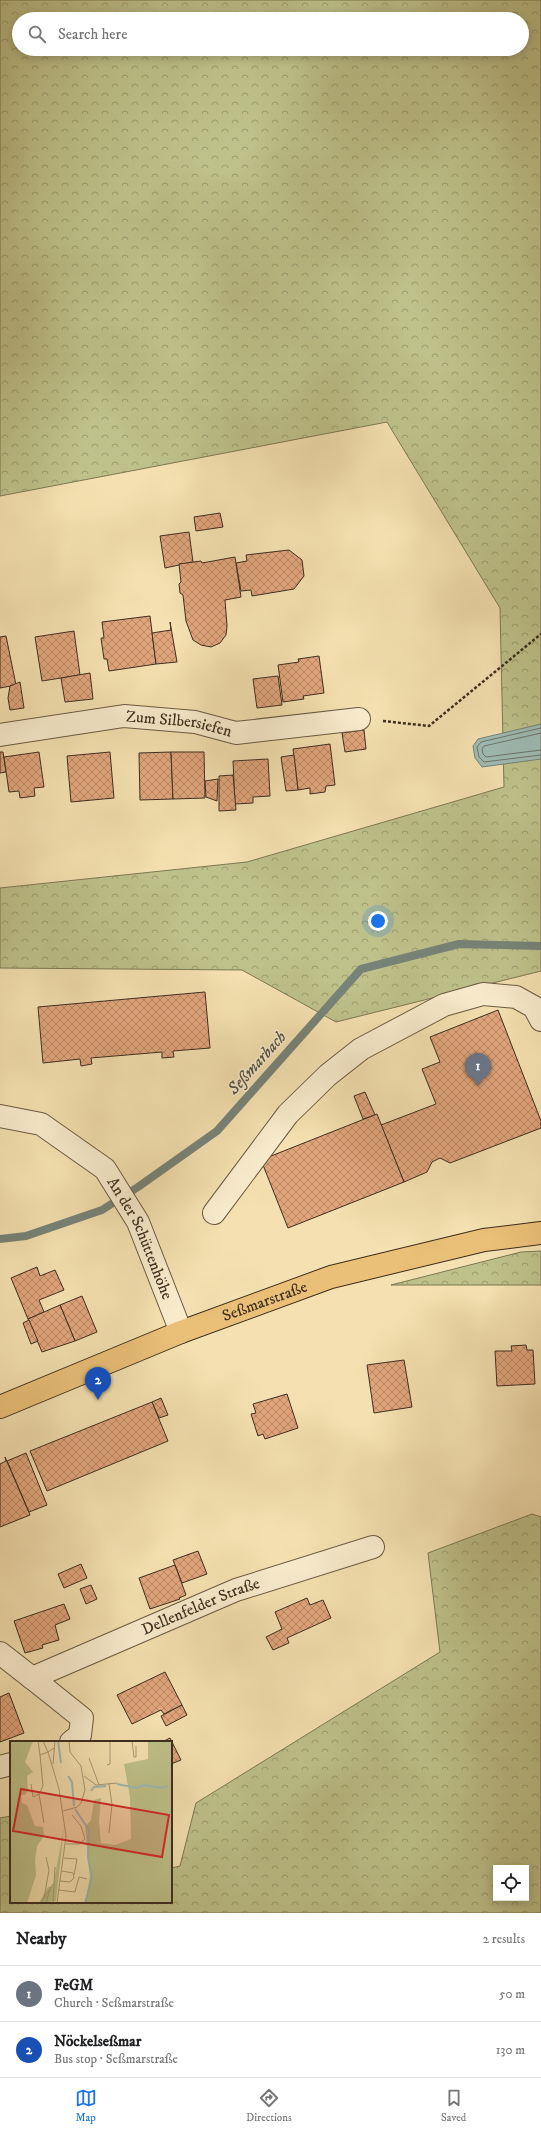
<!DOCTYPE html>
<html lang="en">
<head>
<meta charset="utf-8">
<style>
	:root { --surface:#fff; --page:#f6f6f6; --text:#202124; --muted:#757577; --line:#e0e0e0; --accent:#1a73e8 }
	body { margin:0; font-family:"IM FELL DW Pica",serif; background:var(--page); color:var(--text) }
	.controls { position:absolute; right:12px; bottom:12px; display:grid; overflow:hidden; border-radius:0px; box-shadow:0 2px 10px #0003 }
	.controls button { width:36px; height:36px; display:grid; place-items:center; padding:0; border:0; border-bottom:1px solid var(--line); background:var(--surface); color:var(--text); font:20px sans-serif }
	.you { position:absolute; left:378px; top:921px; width:14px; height:14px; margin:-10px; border:3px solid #fff; border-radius:50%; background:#1a73e8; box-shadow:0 0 0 6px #1a73e833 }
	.badge { display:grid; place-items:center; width:26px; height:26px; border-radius:50%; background:var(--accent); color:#fff; font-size:13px; font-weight:700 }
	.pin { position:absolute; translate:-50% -33px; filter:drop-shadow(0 1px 2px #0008) }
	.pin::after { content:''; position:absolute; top:21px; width:14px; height:12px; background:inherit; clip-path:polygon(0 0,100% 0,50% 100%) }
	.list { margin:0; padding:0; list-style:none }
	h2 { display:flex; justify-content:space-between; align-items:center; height:52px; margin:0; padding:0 16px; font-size:17px }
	h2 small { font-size:13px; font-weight:400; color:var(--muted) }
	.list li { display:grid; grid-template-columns:26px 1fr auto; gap:12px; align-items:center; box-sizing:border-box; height:56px; padding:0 16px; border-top:1px solid var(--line) }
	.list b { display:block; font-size:15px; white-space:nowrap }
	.list p { margin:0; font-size:13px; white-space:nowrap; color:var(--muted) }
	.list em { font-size:13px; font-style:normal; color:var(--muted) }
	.icon { flex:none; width:22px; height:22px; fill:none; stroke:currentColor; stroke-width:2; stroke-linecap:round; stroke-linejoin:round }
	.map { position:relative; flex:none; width:541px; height:1913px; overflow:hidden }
	.search { position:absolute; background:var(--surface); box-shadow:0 2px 10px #0003; left:12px; right:12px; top:12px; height:44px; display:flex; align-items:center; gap:10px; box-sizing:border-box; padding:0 14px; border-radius:22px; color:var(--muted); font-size:15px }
	.sheet { height:164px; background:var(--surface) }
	nav { display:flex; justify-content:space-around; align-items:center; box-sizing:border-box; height:56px; border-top:1px solid var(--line); background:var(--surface); font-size:11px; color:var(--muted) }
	nav a { display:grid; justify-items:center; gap:2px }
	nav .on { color:var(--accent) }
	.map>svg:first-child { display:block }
	.forest { fill:url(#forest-crowns); stroke:#7e7854; fill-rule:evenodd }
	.water { fill:#9ebbb4; stroke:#778378 }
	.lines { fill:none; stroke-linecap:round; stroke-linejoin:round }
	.shore { stroke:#6e746a; stroke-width:1 }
	.stream { stroke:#778378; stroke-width:8 }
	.building { fill:url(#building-cross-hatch); stroke:#3d2e1f }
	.minor-casing { stroke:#6b5a43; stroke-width:24 }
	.major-casing { stroke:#3d2e1f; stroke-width:24 }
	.path { stroke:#3d2e1f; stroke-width:2.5; stroke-dasharray:3 2; stroke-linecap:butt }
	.minor { stroke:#f8ebcc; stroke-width:22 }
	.major { stroke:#eac078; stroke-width:22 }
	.labels { text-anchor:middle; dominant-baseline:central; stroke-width:3; stroke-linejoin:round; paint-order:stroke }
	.street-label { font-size:16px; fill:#3d2e1f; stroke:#f8ebcc }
	.water-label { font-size:17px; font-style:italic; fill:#555144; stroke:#f8ebcc }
	.inset-river { fill:none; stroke:#9ebbb4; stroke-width:2 }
	.inset-road { fill:none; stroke:#ab9976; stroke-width:1 }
	.view { fill:#d62828; fill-opacity:0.15; stroke:#d62828; stroke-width:2 }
	.inset-edge { fill:none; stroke:#3d2e1f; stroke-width:2 }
</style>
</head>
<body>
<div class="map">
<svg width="541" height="1913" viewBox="0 0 541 1913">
	<defs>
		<pattern id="forest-crowns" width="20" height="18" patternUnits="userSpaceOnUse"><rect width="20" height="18" fill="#bec18a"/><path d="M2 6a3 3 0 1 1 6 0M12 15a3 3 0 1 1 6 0" fill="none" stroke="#9c9d70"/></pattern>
		<pattern id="building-cross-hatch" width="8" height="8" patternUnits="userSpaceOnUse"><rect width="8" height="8" fill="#e1a57c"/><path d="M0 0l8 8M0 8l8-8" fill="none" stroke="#b88765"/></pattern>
	</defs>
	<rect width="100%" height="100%" fill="#f4e0b0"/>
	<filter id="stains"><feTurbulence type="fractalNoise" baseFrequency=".005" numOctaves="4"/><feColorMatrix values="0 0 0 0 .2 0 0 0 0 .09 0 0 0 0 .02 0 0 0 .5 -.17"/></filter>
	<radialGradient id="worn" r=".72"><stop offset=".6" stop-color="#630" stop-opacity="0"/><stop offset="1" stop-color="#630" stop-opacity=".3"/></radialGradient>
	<g class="forest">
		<path d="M0 0H541V971L336 1022 242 970 0 968V888L247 862 504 787 500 608 387 422 0 496ZM19 19H522V49H19Z"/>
		<polygon points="541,1251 541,1285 391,1285 521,1252"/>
		<path d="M532 1514 541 1517V1913H0V1818L11 1816V1902H171V1868L180 1866 196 1803 440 1652 428 1553ZM496 1868H526V1898H496Z"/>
	</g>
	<polygon class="water" points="541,724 541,759 482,767 475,758 473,746 478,739"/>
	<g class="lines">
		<g class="shore">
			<polyline points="541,728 481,742 477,747 479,757 484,762 541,755"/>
			<polyline points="541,733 484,746 482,749 483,754 486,757 541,750"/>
		</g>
		<polyline class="stream" points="0,1239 26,1236 102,1210 138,1187 217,1131 361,969 459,944 541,946"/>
	</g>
	<g class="building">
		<polygon points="220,513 223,527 196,531 194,517"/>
		<polygon points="189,532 193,562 165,568 160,536"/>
		<polygon points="289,550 302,560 304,576 294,589 252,596 251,590 241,591 236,563 247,561 246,555"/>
		<polygon points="235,557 241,597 225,600 227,626 226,635 220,643 211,647 201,645 193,640 186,621 183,595 180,593 179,584 181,582 179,564 201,561 202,563"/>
		<polygon points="150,616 156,664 109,671 107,659 104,659 101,638 104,638 102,622"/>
		<polygon points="170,622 177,662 156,664 152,633 171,630"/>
		<polygon points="74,631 80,675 42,681 35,637"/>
		<polygon points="6,636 16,685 0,688 0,637"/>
		<polygon points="319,656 324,693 303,696 304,699 283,702 278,665 299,662 298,659"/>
		<polygon points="90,673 93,699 65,702 61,678"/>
		<polygon points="278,676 282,705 257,708 253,679"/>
		<polygon points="20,682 24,708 10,710 8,698 10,686"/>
		<polygon points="364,730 366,749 345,752 342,733"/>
		<polygon points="330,744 335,785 326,786 325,792 310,794 310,788 298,790 293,749"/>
		<polygon points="0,752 3,752 6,772 0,773"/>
		<polygon points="39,752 44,787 34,788 35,796 20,798 19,791 9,792 4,757"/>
		<polygon points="110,752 114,798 71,802 67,756"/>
		<polygon points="171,752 173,799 140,800 139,753"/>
		<polygon points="171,752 204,752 205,798 173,799"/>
		<polygon points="294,755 298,790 286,791 281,757"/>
		<polygon points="268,759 270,796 253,797 253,803 235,804 233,761"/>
		<polygon points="233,775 236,810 219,811 219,776"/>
		<polygon points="218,779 217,801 206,797 205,781"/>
		<polygon points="205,992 210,1048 173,1051 174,1057 162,1058 162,1052 91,1058 92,1064 81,1066 80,1059 43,1063 38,1007"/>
		<polygon points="498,1010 541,1121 541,1128 450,1163 440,1158 432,1162 427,1172 404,1182 381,1125 436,1104 422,1069 440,1062 430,1037"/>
		<polygon points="365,1092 375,1115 363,1119 354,1096"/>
		<polygon points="377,1114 404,1182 288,1228 261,1160"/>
		<polygon points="37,1267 40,1276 55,1270 64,1290 39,1300 44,1312 28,1319 11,1278"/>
		<polygon points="82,1296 97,1332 75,1341 60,1305"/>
		<polygon points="60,1305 75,1341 42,1352 28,1319"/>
		<polygon points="29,1320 38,1341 31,1344 23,1323"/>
		<polygon points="526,1345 527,1350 533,1350 535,1384 497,1386 495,1351 512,1351 511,1346"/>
		<polygon points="404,1360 412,1407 374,1413 367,1365"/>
		<polygon points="287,1394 298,1428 265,1439 263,1434 258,1436 251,1414 256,1413 253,1404"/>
		<polygon points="161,1398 168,1415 159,1418 152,1402"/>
		<polygon points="152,1402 168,1441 47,1491 30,1451"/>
		<polygon points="26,1453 47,1505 29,1512 7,1461"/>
		<polygon points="5,1457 30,1515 0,1527 0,1464 6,1461"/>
		<polygon points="198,1551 207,1574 182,1583 173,1560"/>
		<polygon points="81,1564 87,1578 64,1588 58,1574"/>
		<polygon points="175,1565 186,1595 179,1598 180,1599 150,1609 139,1578"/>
		<polygon points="91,1585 97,1599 86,1604 80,1589"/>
		<polygon points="307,1598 310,1605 323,1600 331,1618 287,1638 289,1643 273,1650 266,1637 282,1629 275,1612"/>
		<polygon points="64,1604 70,1619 55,1625 59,1640 42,1645 43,1648 25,1653 14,1621"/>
		<polygon points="165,1672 182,1705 164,1714 161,1710 132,1724 117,1695"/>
		<polygon points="9,1693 24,1733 0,1742 0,1697"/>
		<polygon points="182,1705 187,1715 166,1726 161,1716"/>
		<polygon points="170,1738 181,1760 171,1764 171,1742 162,1742"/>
	</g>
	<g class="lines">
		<defs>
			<g id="minor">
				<path id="s1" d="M0 735 124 716 195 722 236 733 359 719"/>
				<path id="s2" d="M0 1116 41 1124 105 1169 138 1222 181 1332"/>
				<polyline points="214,1213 288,1114 328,1075 361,1049 444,1005 483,994 516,997 534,1007 541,1020"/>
				<path id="s3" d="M0 1653 32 1678 236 1590 373 1547"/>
				<polyline points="32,1678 82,1718 80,1735 71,1742"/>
				<polyline points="0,1767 11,1764"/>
			</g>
			<g id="major">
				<path id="s4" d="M0 1407 181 1332 331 1277 484 1240 541 1233"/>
			</g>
		</defs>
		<use href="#minor" class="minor-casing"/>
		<use href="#major" class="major-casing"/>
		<polyline class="path" points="383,721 429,726 541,634"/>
		<use href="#minor" class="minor"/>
		<use href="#major" class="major"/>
	</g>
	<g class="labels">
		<g class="street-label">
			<text stroke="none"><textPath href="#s1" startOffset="181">Zum Silbersiefen</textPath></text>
			<text stroke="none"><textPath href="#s2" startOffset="198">An der Schüttenhöhe</textPath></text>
			<text stroke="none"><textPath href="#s4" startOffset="285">Seßmarstraße</textPath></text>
			<text stroke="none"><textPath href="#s3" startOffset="224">Dellenfelder Straße</textPath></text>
		</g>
		<g class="water-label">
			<text transform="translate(257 1063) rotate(-48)">Seßmarbach</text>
		</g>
	</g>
	<g transform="translate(10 1741)">
		<rect width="162" height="162" fill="#f4e0b0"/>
		<path d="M0 0H23L15 21 23 31 17 35 18 50 15 54H11L12 62 17 64 25 85 33 86 34 95 27 105 25 120 26 134 17 162H0ZM138 0H162V162H75L80 135 75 86 81 79 84 59 91 57 89 81 91 102 105 104 121 98 120 56 114 23 138 18ZM54 87 46 160 29 162 38 146 43 145Z" fill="#bec18a"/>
		<path class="inset-river" d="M48 0 51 22M58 35 62 41 64 65M107 43 127 47 134 44 151 47 157 45M81 50 84 46 96 45M65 68 79 89 78 116 82 138 75 162"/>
		<path class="inset-road" d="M28 0 30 14 38 11 33 0M122 0 124 16H126V5M44 7 38 11 49 48 56 95 47 162M30 14 33 45 29 53 34 82M79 17 89 44M43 23 45 0M97 24 100 23V0M74 35 86 44 107 42M21 43 23 56 29 53M53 70 67 66 71 62 75 49 71 25 60 11 59 0M99 92 102 63 99 43M56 103H69L75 98 71 85 62 74M54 117 67 118 64 134M50 140 60 141 64 137 63 132 52 130M49 149 65 151 69 136 77 138M34 157 39 129 36 116M31 162 43 143M36 162 40 148M43 162 45 126"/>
		<path class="view" d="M11 48 159 74 152 116 3 90Z"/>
		<rect width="162" height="162" class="inset-edge"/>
	</g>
	<rect width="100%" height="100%" filter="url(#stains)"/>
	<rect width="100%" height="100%" fill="url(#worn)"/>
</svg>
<div class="controls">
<button><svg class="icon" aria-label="locate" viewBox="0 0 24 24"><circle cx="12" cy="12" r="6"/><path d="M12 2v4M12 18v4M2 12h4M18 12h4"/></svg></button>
</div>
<div class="you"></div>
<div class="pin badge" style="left:478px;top:1086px;background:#6b7280">1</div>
<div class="pin badge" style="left:98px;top:1400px;background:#1a4fb4">2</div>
<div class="search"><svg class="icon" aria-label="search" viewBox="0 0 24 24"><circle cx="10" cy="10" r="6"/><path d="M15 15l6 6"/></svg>Search here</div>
</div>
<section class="sheet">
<h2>Nearby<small>2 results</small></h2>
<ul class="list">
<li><span class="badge" style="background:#6b7280">1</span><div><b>FeGM</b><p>Church · Seßmarstraße</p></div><em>50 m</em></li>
<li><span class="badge" style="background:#1a4fb4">2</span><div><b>Nöckelseßmar</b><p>Bus stop · Seßmarstraße</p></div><em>130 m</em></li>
</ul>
</section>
<nav>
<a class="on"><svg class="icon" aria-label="map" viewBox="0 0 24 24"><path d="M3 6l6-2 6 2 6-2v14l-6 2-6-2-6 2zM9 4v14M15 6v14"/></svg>Map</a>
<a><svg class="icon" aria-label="directions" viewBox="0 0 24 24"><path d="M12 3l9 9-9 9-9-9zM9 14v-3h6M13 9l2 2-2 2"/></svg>Directions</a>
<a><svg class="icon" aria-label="saved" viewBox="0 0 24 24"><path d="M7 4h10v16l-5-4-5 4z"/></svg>Saved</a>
</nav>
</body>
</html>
